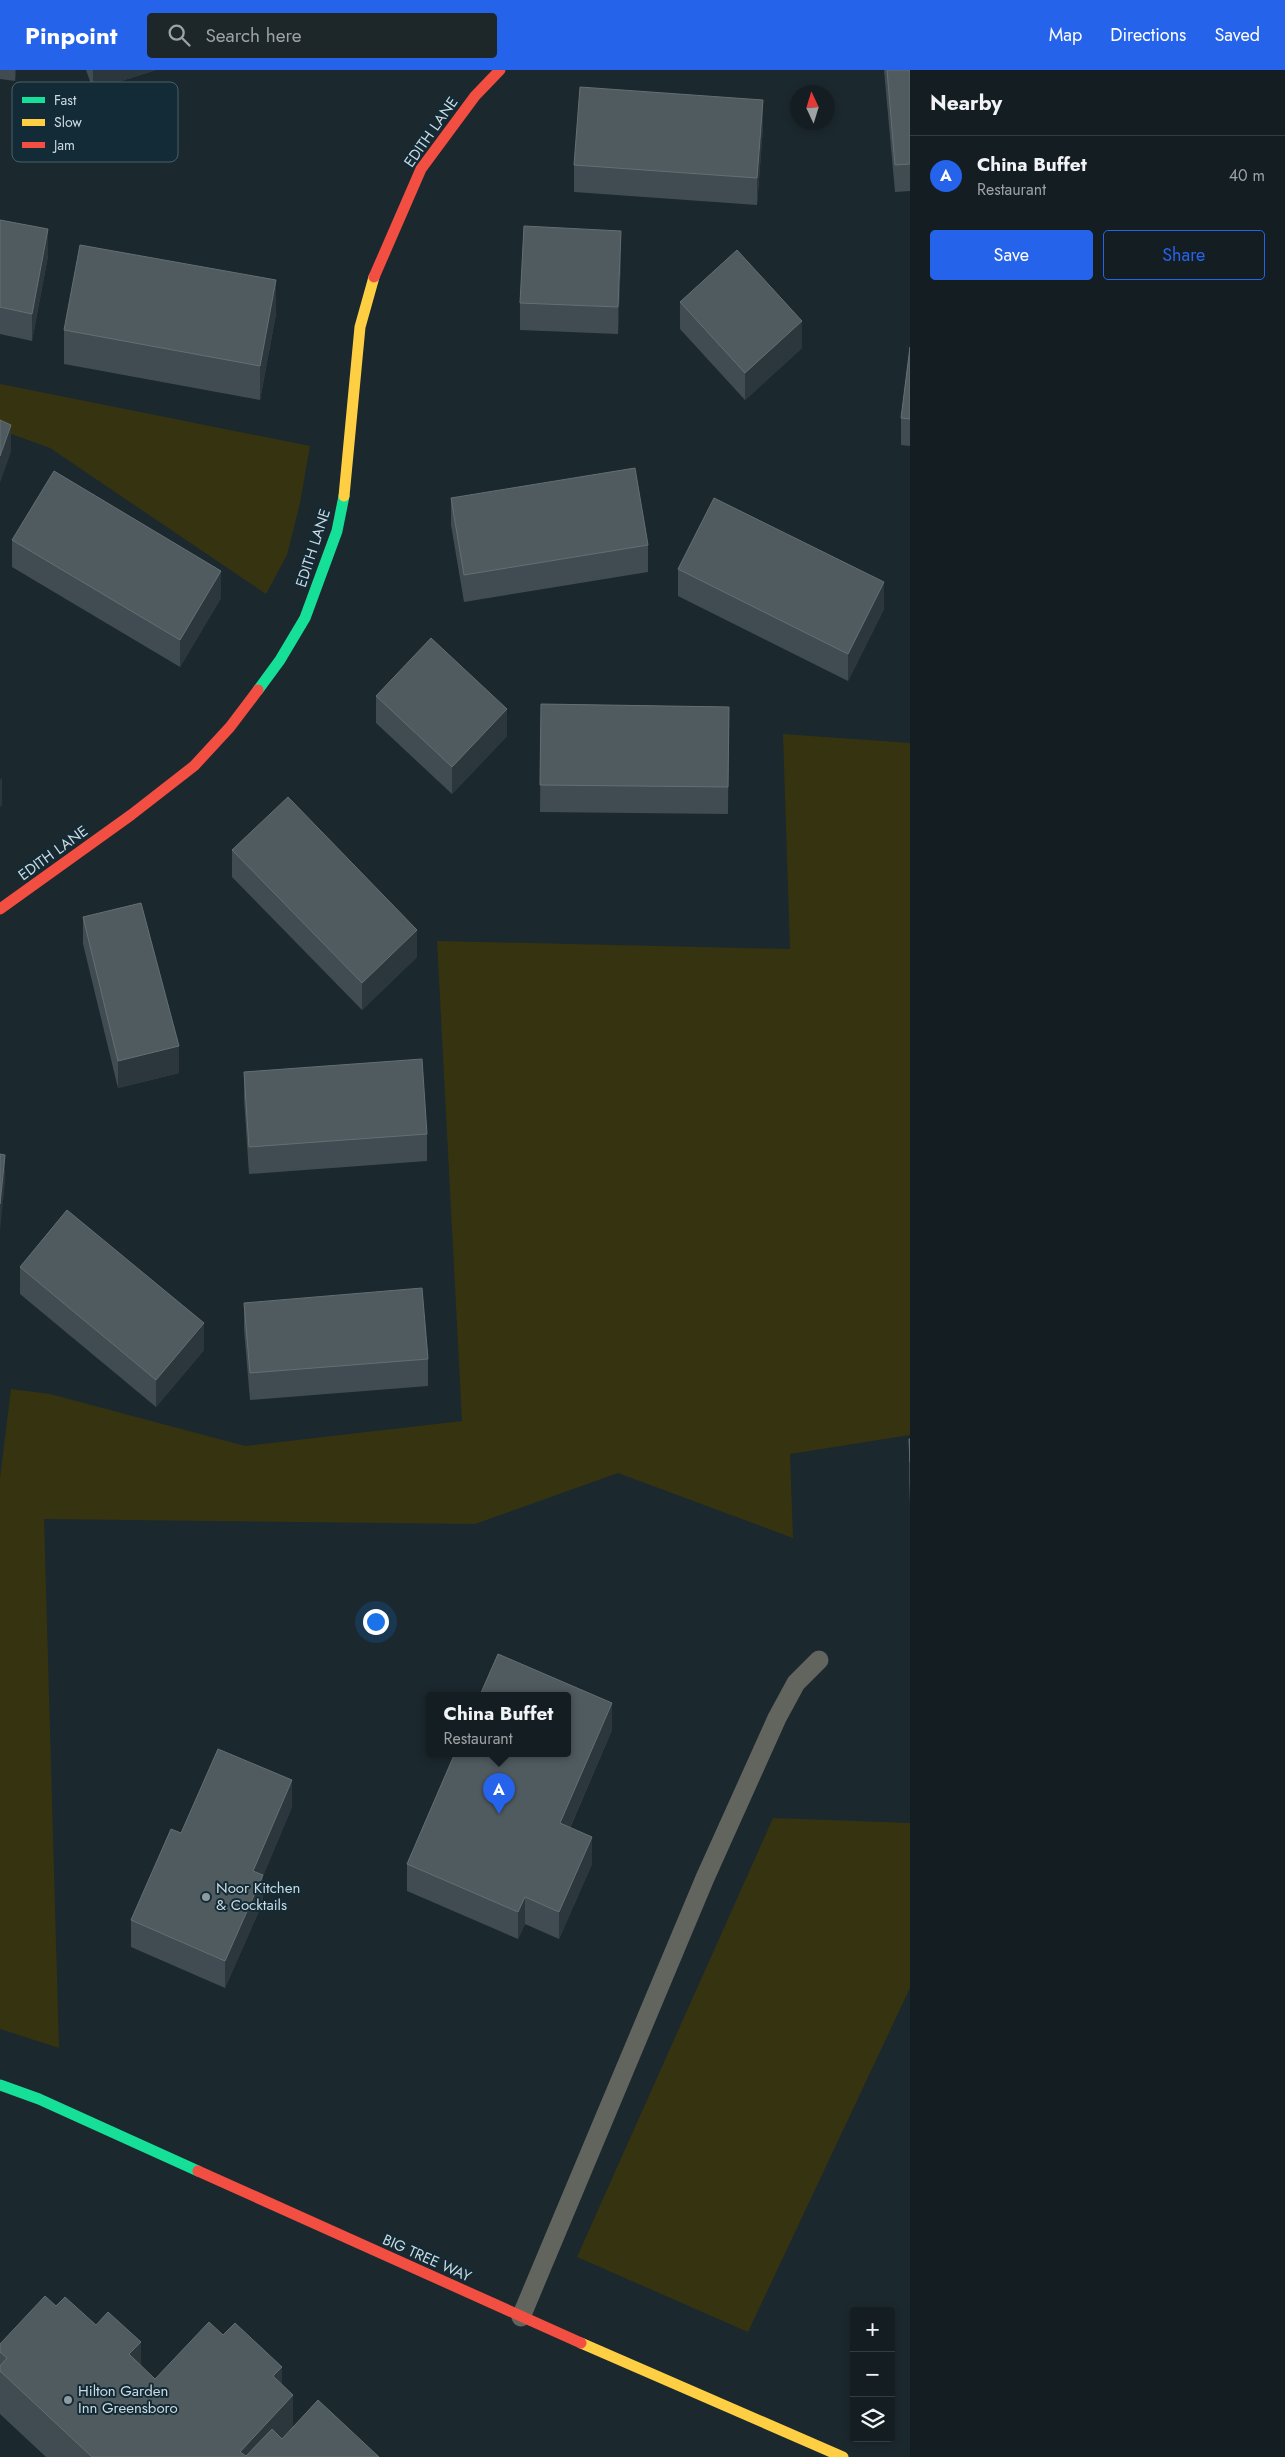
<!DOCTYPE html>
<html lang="en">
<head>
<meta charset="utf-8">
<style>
	:root { --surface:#141e22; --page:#1d272a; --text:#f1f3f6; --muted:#9da2a5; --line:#333c40; --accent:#2563eb }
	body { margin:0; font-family:Jost,sans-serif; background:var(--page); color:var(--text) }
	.controls { position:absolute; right:15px; bottom:15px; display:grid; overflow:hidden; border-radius:5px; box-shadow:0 2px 8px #0003 }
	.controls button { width:45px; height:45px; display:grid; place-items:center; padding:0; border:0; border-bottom:1px solid var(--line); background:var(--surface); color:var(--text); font:25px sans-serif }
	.compass { position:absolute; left:790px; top:15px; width:45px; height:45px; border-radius:50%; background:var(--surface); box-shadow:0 2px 8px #0003; rotate:356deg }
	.you { position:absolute; left:375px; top:1551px; width:18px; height:18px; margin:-12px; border:4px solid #fff; border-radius:50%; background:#1a73e8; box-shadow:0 0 0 8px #1a73e833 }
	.badge { display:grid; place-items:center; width:32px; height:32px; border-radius:50%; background:var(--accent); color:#fff; font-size:16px; font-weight:700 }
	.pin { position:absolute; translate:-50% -41px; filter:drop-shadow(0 1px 2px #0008) }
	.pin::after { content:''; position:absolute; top:26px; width:18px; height:15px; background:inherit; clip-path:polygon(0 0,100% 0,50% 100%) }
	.popup { position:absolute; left:426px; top:1622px; width:145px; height:65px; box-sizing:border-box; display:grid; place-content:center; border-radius:5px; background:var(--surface); filter:drop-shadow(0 1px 4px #0005); font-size:16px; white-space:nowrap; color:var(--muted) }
	.popup b { font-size:19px; color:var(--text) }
	.popup::after { content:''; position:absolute; left:50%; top:100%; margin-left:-10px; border:10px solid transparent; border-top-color:var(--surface) }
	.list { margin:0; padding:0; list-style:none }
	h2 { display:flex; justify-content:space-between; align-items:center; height:65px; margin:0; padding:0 20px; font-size:21px }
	h2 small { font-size:16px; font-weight:400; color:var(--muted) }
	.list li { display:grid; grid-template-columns:32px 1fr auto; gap:15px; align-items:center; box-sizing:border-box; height:80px; padding:0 20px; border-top:1px solid var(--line) }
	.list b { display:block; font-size:19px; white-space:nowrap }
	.list p { margin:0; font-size:16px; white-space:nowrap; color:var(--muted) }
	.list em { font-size:16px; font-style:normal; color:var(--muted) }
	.actions { display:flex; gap:10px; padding:15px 20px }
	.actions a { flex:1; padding:11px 0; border:1px solid var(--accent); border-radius:5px; text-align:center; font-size:18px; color:var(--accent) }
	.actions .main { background:var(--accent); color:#fff }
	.icon { flex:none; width:28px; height:28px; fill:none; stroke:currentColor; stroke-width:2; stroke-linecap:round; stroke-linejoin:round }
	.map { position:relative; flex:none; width:910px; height:2387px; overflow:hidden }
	header { display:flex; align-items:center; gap:30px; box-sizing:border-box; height:70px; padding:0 25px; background:var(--accent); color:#fff }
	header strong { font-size:24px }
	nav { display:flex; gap:28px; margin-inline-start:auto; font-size:18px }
	.search { width:350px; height:45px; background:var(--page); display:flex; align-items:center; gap:12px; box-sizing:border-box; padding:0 18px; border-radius:5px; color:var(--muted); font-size:19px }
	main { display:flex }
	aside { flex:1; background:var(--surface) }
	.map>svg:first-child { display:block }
	.green { fill:#363311 }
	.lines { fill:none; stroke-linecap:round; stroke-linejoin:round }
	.lane { stroke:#62645e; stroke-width:19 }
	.fast { stroke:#16e098; stroke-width:11 }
	.slow { stroke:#ffcf43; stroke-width:11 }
	.jam { stroke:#f24e42; stroke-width:11 }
	.wall { fill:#404c51 }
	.shaded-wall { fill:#2b373c }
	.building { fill:#505b60; stroke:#636f74 }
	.poi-dot { fill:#8e9ca2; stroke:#132b36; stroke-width:2 }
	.labels { text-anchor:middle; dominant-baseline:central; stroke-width:4; stroke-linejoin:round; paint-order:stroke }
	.street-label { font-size:15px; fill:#ccdae1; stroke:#132b36 }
	.poi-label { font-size:15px; fill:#ccdae1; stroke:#132b36; text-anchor:start }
	.key { fill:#132b36; stroke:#4a6069; stroke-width:1 }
	.key-label { font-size:14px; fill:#ccdae1 }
</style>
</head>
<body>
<header>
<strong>Pinpoint</strong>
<div class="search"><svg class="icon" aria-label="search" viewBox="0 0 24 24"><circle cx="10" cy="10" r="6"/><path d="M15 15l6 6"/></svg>Search here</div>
<nav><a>Map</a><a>Directions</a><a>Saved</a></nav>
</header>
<main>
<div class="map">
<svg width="910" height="2387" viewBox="0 0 910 2387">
	<rect width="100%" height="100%" fill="#1b282e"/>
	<g class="green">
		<polygon points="0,314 310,376 300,433 287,485 266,524 50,378 0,360"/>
		<polygon points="783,664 910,673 910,1365 790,1384 793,1468 618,1403 475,1454 44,1449 59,1978 0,1959 0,1408 11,1319 50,1324 245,1376 462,1351 437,871 790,879"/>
		<polygon points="773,1748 910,1753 910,1918 748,2262 577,2187"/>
	</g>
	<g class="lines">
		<polyline class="lane" points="521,2247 705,1808 777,1648 796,1613 819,1590"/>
		<g class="fast">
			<polyline points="258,620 280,590 305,548 337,461 344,426"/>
			<polyline points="0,2015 39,2029 198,2101"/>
		</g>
		<g class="slow">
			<polyline points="344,426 360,257 374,207"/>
			<polyline points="581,2273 843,2387"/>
		</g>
		<g class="jam">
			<polyline points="374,207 421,99 475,26 500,0"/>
			<polyline points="0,839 131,745 194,696 230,657 258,620"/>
			<polyline points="198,2101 581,2273"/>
		</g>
	</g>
	<g class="wall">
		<polygon points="0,0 16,0 15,11 0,9"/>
		<polygon points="86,0 156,0 93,20"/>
		<polygon points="884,0 910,0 910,121 895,122"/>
		<polygon points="763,57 757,135 574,122 574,95"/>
		<polygon points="0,150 48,186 32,271 0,264"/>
		<polygon points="621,188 618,264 520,260 520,233"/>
		<polygon points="680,232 802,278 745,330 680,259"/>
		<polygon points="276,244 260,330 64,294 64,260"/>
		<polygon points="910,277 910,376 901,375 901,348"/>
		<polygon points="451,428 648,475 648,502 464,532 451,455"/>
		<polygon points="12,470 221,528 180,597 12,497"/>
		<polygon points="678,499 884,539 848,611 678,526"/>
		<polygon points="376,626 507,666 452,724 376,653"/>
		<polygon points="541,634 729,637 728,744 540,742"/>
		<polygon points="232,780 417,887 362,940 232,807"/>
		<polygon points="83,847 179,1003 118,1018 83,874"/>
		<polygon points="244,1002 427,1064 427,1091 249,1104 244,1029"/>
		<polygon points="20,1197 204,1280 156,1337 20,1224"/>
		<polygon points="244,1233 428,1289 428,1316 250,1330 244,1259"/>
		<polygon points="909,1369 910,1369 910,1435 909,1412"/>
		<polygon points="612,1660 570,1758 592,1794 559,1869 525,1854 518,1869 407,1821 407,1794"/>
		<polygon points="292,1737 263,1806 263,1832 225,1918 131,1877 131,1850 181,1763"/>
		<polygon points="56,2236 96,2255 155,2309 223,2265 282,2314 293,2357 379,2387 46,2387 0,2344 0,2274"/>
	</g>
	<g class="shaded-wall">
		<polygon points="15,0 16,0 15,11"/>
		<polygon points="93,0 156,0 93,20"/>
		<polygon points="763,30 763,57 757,135 757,108"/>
		<polygon points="48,159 48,186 32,271 32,244"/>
		<polygon points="621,161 621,188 618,264 618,237"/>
		<polygon points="276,210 276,244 260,330 260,296"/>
		<polygon points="802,251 802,278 745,330 745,303"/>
		<polygon points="11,355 11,382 0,413 0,386"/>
		<polygon points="221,501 221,528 180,597 180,570"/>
		<polygon points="884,512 884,539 848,611 848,584"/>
		<polygon points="507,639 507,666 452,724 452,697"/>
		<polygon points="2,708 2,735 0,737 0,710"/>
		<polygon points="417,860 417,887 362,940 362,913"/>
		<polygon points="179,976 179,1003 118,1018 118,991"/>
		<polygon points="5,1085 5,1112 0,1161 0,1134"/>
		<polygon points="204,1253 204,1280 156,1337 156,1310"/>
		<polygon points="612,1633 612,1660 560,1780 560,1753"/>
		<polygon points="292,1710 292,1737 263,1806 263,1832 225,1918 225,1891 253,1801"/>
		<polygon points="592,1767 592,1794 559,1869 559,1842"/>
		<polygon points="525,1827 525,1854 518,1869 518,1842"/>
		<polygon points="141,2272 141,2315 129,2284"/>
		<polygon points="282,2297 282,2337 293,2325 293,2368 275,2387 240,2387 240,2382 273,2306"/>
	</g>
	<g class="building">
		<polygon points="887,0 910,0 910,94 895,95"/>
		<polygon points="580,17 763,30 757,108 574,95"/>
		<polygon points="0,150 48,159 32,244 0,237"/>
		<polygon points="524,156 621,161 618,237 520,233"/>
		<polygon points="80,175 276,210 260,296 64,260"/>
		<polygon points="737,180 802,251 745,303 680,232"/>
		<polygon points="910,277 910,349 901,348"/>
		<polygon points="0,350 11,355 0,386"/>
		<polygon points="635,398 648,475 464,505 451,428"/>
		<polygon points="54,401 221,501 180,570 12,470"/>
		<polygon points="714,428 884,512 848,584 678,499"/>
		<polygon points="431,568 507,639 452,697 376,626"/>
		<polygon points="541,634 729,637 728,717 540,715"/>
		<polygon points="288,727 417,860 362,913 232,780"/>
		<polygon points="141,833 179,976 118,991 83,847"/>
		<polygon points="422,989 427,1064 249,1077 244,1002"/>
		<polygon points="0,1084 5,1085 0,1134"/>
		<polygon points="67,1140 204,1253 156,1310 20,1197"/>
		<polygon points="422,1218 428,1289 250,1303 244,1233"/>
		<polygon points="909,1369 910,1369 910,1392"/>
		<polygon points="498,1584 612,1633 560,1753 592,1767 559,1842 525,1827 518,1842 407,1794 455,1683 568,1683 568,1625 480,1625"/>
		<polygon points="218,1679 292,1710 253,1801 263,1805 225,1891 131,1850 171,1759 181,1763"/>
		<polygon points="45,2226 56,2236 65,2227 96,2255 108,2242 141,2272 129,2284 155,2309 209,2252 223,2265 235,2253 282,2297 273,2306 293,2325 240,2382 246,2386 272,2359 282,2369 318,2330 379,2387 92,2387 0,2301 0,2296 7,2288 0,2282 0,2274"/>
	</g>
	<g class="poi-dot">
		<circle cx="206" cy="1827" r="5"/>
		<circle cx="68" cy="2330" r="5"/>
	</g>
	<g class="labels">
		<g class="street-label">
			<text transform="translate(431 62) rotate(-55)">EDITH LANE</text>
			<text transform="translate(313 478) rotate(-72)">EDITH LANE</text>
			<text transform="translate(53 783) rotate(-36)">EDITH LANE</text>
			<text transform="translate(427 2188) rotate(24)">BIG TREE WAY</text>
		</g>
		<g class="poi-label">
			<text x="216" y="1818">Noor Kitchen<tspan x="216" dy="17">&amp; Cocktails</tspan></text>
			<text x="78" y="2321">Hilton Garden<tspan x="78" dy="17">Inn Greensboro</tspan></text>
		</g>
	</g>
	<rect x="12" y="12" width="166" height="80" rx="8" class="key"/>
	<rect x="22" y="27" width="23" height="6" fill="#16e098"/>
	<rect x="22" y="49" width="23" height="7" fill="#ffcf43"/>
	<rect x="22" y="72" width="23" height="6" fill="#f24e42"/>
	<g class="key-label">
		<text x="54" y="35">Fast</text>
		<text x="54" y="57">Slow</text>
		<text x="54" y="80">Jam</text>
	</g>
</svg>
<div class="controls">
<button>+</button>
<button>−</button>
<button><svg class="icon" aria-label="layers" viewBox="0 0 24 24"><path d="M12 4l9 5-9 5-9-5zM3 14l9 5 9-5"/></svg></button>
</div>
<svg class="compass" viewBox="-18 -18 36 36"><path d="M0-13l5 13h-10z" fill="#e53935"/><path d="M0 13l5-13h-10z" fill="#9da2a5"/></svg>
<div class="you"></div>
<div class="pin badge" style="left:499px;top:1744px">A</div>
<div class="popup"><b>China Buffet</b>Restaurant</div>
</div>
<aside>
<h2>Nearby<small></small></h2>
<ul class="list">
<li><span class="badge">A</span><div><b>China Buffet</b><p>Restaurant</p></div><em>40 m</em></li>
</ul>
<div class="actions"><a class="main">Save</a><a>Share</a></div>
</aside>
</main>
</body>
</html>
